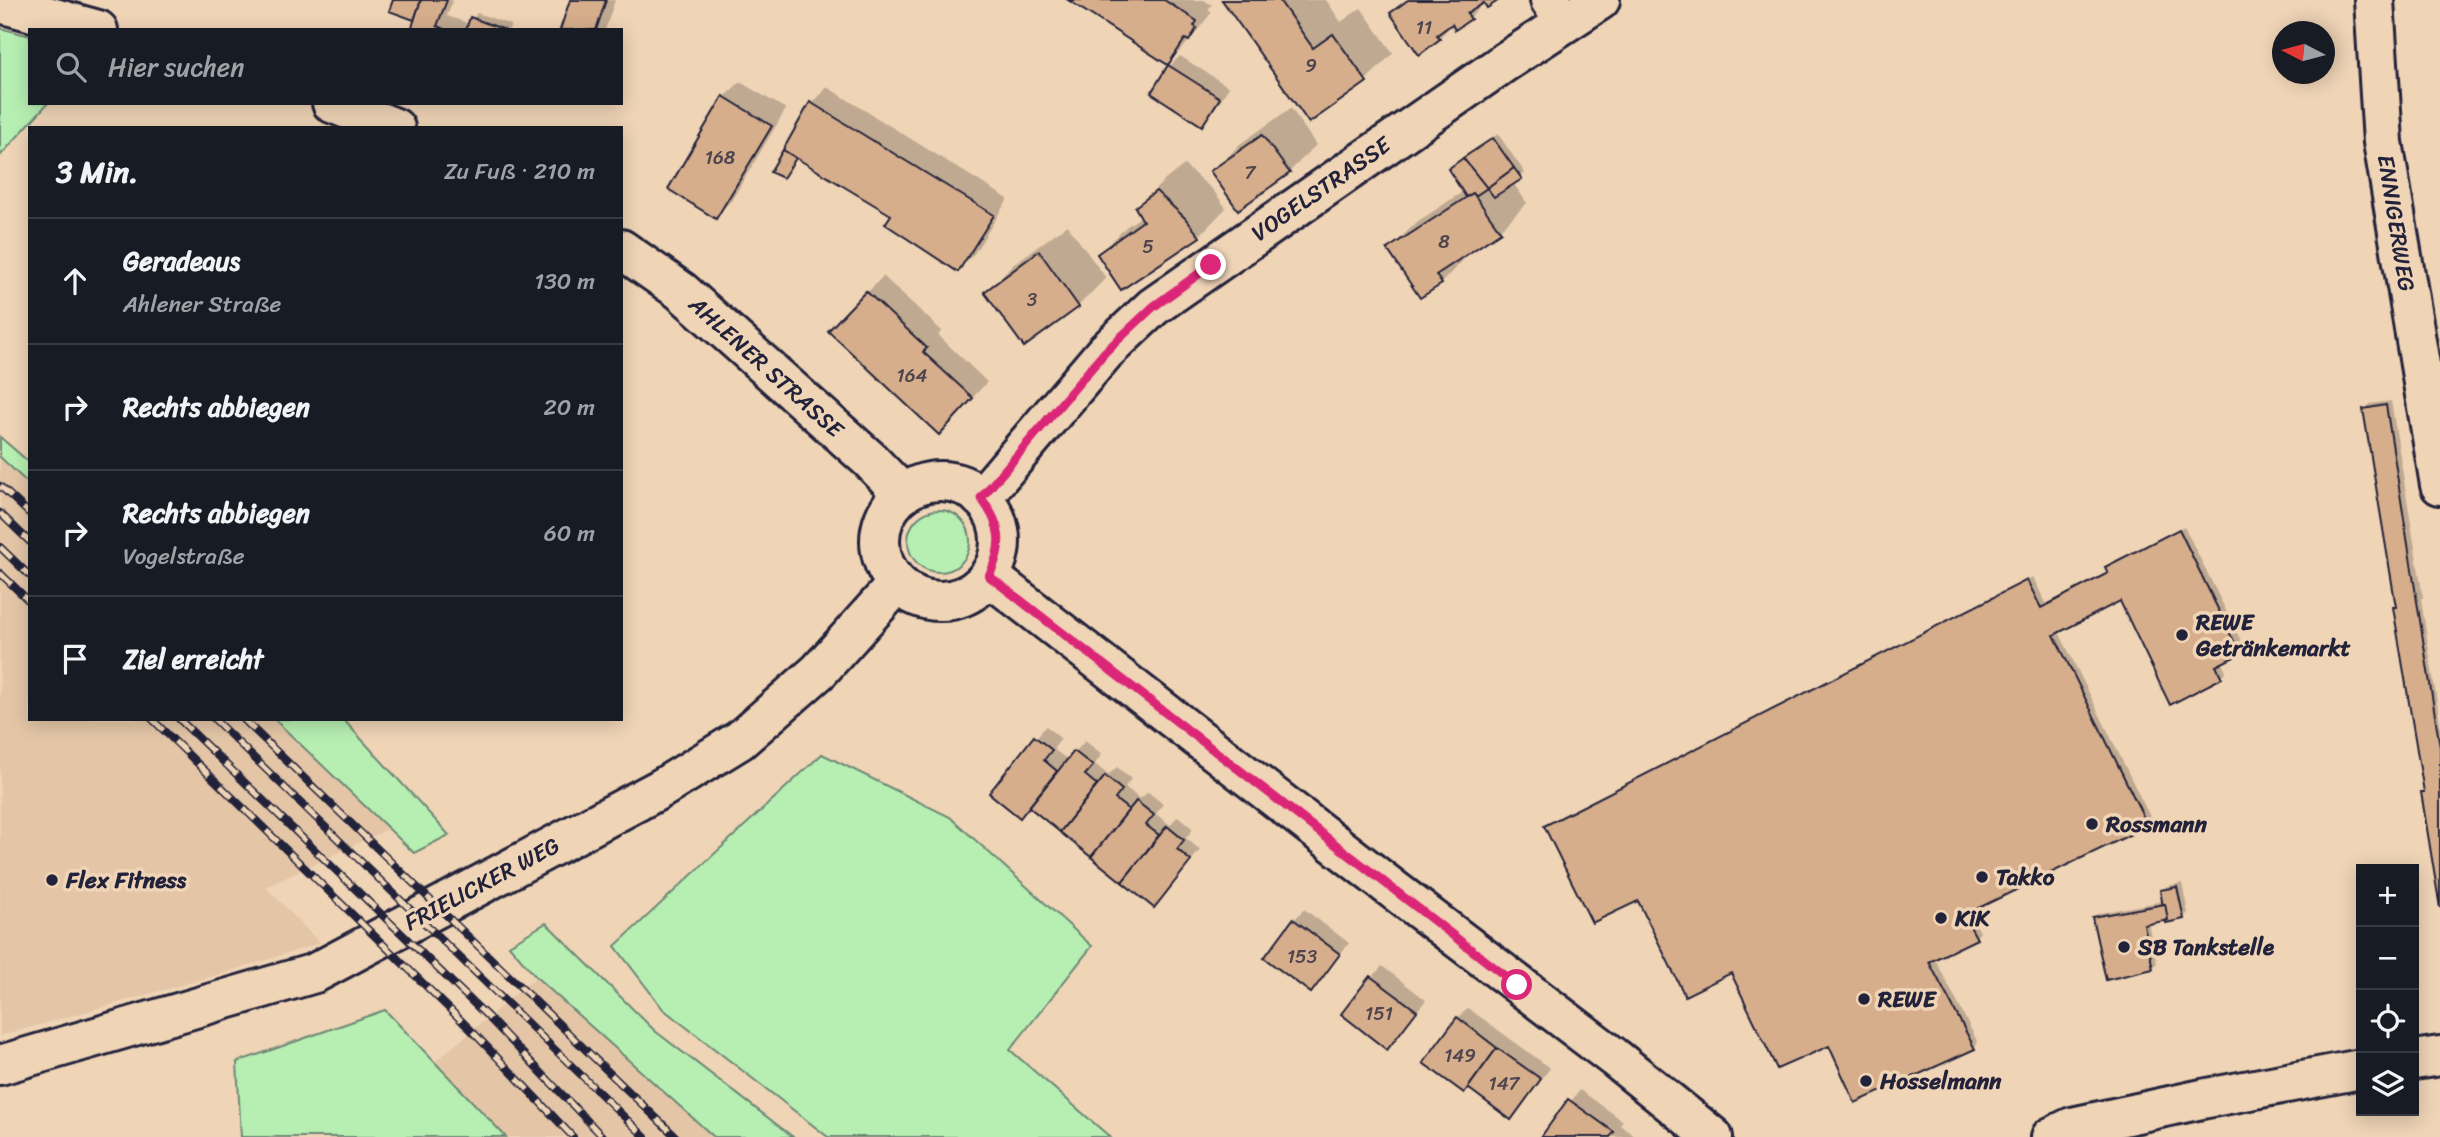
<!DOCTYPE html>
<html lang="de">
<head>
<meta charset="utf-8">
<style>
	:root { --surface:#171b24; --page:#242831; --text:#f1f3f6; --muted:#9ea1a6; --line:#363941 }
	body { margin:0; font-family:Sriracha,sans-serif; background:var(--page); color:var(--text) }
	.controls { position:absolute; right:21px; bottom:21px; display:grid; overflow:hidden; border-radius:0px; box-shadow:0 4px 18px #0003 }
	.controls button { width:63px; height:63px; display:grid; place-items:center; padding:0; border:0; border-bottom:2px solid var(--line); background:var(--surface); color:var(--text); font:35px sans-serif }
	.compass { position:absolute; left:2272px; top:21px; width:63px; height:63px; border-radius:50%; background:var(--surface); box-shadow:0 4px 18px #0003; rotate:276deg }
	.stop { position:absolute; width:21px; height:21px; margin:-16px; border:5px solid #db2777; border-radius:50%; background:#fff }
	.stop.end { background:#db2777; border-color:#fff; box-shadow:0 2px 7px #0008 }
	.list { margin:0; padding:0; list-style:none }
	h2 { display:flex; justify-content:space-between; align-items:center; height:91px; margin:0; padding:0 28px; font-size:30px }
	h2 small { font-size:23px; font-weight:400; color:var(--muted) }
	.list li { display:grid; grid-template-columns:46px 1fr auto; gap:21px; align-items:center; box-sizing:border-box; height:126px; padding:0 28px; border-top:2px solid var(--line) }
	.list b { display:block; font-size:26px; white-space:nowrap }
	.list p { margin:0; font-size:23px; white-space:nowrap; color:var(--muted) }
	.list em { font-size:23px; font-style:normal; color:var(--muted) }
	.icon { flex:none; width:38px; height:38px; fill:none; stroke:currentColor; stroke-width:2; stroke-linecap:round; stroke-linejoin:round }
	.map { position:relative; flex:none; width:2440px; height:1137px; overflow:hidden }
	.search { position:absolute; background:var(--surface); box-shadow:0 4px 18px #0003; left:28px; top:28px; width:595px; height:77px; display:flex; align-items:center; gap:18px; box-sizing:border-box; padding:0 24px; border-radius:0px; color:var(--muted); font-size:26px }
	.panel { position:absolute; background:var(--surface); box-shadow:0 4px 18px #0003; left:28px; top:126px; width:595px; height:595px; border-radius:0px }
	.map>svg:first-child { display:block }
	.built { fill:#e4c6a7 }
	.green { fill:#b7efb2; stroke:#6c8876; stroke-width:2 }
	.shadow { fill:#0003 }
	.building { fill:#d7ae8c; stroke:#22223b; stroke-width:2 }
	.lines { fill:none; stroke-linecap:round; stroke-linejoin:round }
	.street-casing { stroke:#22223b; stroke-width:44 }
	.secondary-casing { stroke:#22223b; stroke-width:44 }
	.street { stroke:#efd4b6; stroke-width:38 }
	.secondary { stroke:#efd4b6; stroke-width:38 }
	.rail-casing { stroke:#22223b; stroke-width:8 }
	.rail { stroke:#efd4b6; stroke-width:5; stroke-dasharray:16; stroke-linecap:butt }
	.route { stroke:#db2777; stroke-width:9 }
	.poi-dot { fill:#22223b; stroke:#efd4b6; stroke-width:2.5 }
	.labels { text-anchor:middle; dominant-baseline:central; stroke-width:7; stroke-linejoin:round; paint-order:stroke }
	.number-label { font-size:19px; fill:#4f454f }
	.street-label { font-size:23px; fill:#22223b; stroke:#efd4b6 }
	.poi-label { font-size:23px; font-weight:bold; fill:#22223b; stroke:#efd4b6; text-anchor:start }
</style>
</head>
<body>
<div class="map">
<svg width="2440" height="1137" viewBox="0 0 2440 1137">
	<rect width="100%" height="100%" fill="#efd4b6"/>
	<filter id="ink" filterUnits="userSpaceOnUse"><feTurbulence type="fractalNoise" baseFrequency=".0143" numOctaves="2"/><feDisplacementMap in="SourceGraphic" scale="14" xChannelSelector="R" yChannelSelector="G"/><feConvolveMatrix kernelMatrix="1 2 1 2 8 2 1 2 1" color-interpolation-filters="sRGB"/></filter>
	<g filter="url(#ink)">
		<g class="built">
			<polygon points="0,457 30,485 30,719 274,719 388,829 266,887 320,943 231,971 0,1036"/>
			<polygon points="536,977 714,1137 506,1137 435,1062"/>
		</g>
		<g class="green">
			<polygon points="0,28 30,36 30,103 48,103 0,156"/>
			<polygon points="0,437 30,463 30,485 0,457"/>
			<circle cx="939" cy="541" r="31"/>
			<polygon points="274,719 343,719 449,835 414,853"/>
			<polygon points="822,754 950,817 1092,946 1010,1050 1110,1137 828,1137 663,1009 615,946"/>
			<polygon points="546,923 655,1031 793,1137 714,1137 536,977 509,945"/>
			<polygon points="385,1010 506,1137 241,1137 237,1062"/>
		</g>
		<g class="shadow">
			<polygon points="395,0 453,0 447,16 470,24 477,13 511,25 509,30 413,30 417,19 391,10"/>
			<polygon points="572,0 615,0 605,30 562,30"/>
			<polygon points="1069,0 1204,0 1212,5 1208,9 1212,12 1184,47 1168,63"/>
			<polygon points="1225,0 1326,0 1341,22 1361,8 1393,53 1366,80"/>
			<polygon points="1405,0 1496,0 1485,2 1470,18 1454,23 1439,38 1392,13"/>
			<polygon points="1180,56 1229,87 1212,113 1202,124 1170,66"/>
			<polygon points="740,82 786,109 731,201 715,216 724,97"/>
			<polygon points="827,87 1008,199 974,254 958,269 893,215 797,157 783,176 773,171 812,103"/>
			<polygon points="1291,108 1316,145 1289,172 1213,172 1240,144"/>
			<polygon points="1498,134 1525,173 1513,183 1527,203 1499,231 1466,253 1468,255 1441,283 1389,249 1417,222 1464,191 1455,164"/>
			<polygon points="1184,165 1213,190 1226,208 1199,236 1100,254 1127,226 1142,216 1137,207 1165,180"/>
			<polygon points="1067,225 1106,278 1078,306 1025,345 986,292 1014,264"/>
			<polygon points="883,276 942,331 938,335 987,382 955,417 831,331"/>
			<polygon points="2391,401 2423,597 2421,599 2440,722 2440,897 2423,793 2425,790 2397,606 2365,409 2370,404"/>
			<polygon points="2184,526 2244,647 2221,662 2226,671 2221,676 2171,702 2121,598 2058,630 2151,819 2146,824 1969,911 1980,932 1976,937 1934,957 1978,1043 1974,1048 1830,1043 1732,971 1546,827 1551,822 2033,577 2046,604 2109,572 2107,567 2112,563"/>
			<polygon points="1046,726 1061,739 1053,749 1068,760 1085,741 1102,754 1095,764 1108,775 1117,767 1131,779 1125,787 1140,799 1148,792 1163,804 1156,814 1170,825 1178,816 1193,829 1186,838 1200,850 1154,905 1030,806 1020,816 991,793"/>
			<polygon points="2182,883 2188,913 2183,918 2148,923 2157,963 2152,968 2094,918 2099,913 2164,901 2162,891 2167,886"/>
			<polygon points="1304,909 1349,943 1311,991 1294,920"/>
			<polygon points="1382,966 1426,1000 1387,1048 1343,1014"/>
			<polygon points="1468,1008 1550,1068 1521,1107 1511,1117 1468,1086 1458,1018"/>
			<polygon points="1580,1090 1623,1121 1620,1125 1636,1137 1543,1137"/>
		</g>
		<g class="building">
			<polygon points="393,0 421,0 414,20 389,11"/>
			<polygon points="421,0 447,0 437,26 446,30 411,30"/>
			<polygon points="570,0 606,0 596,30 560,30"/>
			<polygon points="1068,0 1164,0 1197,21 1194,26 1197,28 1189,41 1185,39 1168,65"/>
			<polygon points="1222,0 1279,0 1313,48 1333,34 1367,82 1309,123"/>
			<polygon points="1408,0 1499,0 1487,8 1484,3 1467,14 1471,19 1455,30 1452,24 1437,35 1440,39 1419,55 1390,13"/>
			<polygon points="470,17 505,30 466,30"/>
			<polygon points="1168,65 1220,98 1202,126 1151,93"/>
			<polygon points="723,96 772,126 716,219 668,189"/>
			<polygon points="810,102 994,215 958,272 885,224 891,215 783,150"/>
			<polygon points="1262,135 1290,173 1238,210 1210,171"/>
			<polygon points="1493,138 1514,168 1487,188 1463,158"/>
			<polygon points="783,150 796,158 783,178 770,172"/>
			<polygon points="1463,158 1487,188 1475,196 1473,193 1466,197 1448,169"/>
			<polygon points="1514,168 1522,179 1494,197 1487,188"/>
			<polygon points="1156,191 1185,218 1200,237 1121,290 1097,254 1143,221 1135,207"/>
			<polygon points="1473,193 1501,232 1436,275 1442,284 1420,298 1387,249"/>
			<polygon points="1039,251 1079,307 1024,347 984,292"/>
			<polygon points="866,291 927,348 923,352 973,398 939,435 828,331"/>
			<polygon points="2386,405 2440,747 2440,908 2421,792 2424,792 2393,607 2396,607 2363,409"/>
			<polygon points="2179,529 2240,654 2216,666 2222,678 2170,705 2120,601 2054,635 2148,826 1964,915 1977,939 1929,962 1975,1049 1855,1103 1829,1046 1777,1069 1731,973 1685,996 1638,901 1592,923 1544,826 2027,580 2041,608 2108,573 2105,567"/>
			<polygon points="1034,736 1052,750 1044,760 1057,771 1020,818 989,793"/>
			<polygon points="1074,751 1093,766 1085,775 1097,785 1060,832 1029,807"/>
			<polygon points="1105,776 1122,790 1115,799 1129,810 1091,857 1060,832"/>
			<polygon points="1136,801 1154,815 1146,825 1159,835 1122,882 1091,857"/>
			<polygon points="1167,826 1184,840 1177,849 1191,861 1154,908 1122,882"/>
			<polygon points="2177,887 2184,919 2166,923 2160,890"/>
			<polygon points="2165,904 2168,920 2144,925 2153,969 2106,980 2092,917"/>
			<polygon points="1293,919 1340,954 1311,993 1264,958"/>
			<polygon points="1370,976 1417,1011 1387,1050 1341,1014"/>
			<polygon points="1457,1017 1497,1048 1464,1093 1423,1063"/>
			<polygon points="1497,1048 1541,1079 1511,1120 1468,1088"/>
			<polygon points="1568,1099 1614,1132 1610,1137 1541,1137"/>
		</g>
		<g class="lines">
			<defs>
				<g id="street">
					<polyline points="1550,0 1565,22"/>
					<polyline points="2374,0 2383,142 2440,485"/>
					<polyline points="2414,1060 2440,1056"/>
					<polyline points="0,1065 315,973 662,788 740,740 819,671 897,584"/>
					<polyline points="2051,1137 2072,1127 2202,1099 2361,1069"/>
				</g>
				<g id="secondary">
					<polyline points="0,3 98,30"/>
					<polyline points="332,103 395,128"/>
					<polyline points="621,249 681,291 869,459 903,494"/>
					<circle cx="940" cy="541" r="60"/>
					<polyline points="981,498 1105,352 1153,307 1505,62 1600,0"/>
					<polyline points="989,576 1394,890 1615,1058 1713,1137"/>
				</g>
			</defs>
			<use href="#street" class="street-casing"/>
			<use href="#secondary" class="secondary-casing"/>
			<use href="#street" class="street"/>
			<use href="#secondary" class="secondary"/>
			<defs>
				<g id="rail">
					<polyline points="0,486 30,514"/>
					<polyline points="0,513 30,542"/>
					<polyline points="0,547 30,576"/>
					<polyline points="0,573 30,602"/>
					<polyline points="152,719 472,1031 573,1137"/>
					<polyline points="179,719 488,1017 603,1137"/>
					<polyline points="214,719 645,1137"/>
					<polyline points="243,719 676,1137"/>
				</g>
			</defs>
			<use href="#rail" class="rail-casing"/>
			<use href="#rail" class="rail"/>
		</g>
	</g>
	<g class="lines" filter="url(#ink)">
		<path class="route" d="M1211 265 1153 307 1105 352 981 498C1002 525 1004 545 989 576L1517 985"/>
	</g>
	<g class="poi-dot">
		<circle cx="2182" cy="635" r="7"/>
		<circle cx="2092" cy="824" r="7"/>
		<circle cx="1982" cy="877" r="7"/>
		<circle cx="52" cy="880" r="7"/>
		<circle cx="1941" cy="918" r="7"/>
		<circle cx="2124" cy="947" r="7"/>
		<circle cx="1864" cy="999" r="7"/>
		<circle cx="1866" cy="1081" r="7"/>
	</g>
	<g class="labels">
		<g class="number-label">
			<text x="1424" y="27">11</text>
			<text x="1311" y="65">9</text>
			<text x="720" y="157">168</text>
			<text x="1250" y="172">7</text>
			<text x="1444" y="241">8</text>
			<text x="1148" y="246">5</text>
			<text x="1032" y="299">3</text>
			<text x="912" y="375">164</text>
			<text x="1302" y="956">153</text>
			<text x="1379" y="1013">151</text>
			<text x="1460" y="1055">149</text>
			<text x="1504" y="1083">147</text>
		</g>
		<g class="street-label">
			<text transform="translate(1321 189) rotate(-35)">VOGELSTRASSE</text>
			<text transform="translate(2396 223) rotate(81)">ENNIGERWEG</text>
			<text transform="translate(766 367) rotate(42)">AHLENER STRASSE</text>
			<text transform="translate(482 884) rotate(-28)">FRIELICKER WEG</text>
		</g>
		<g class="poi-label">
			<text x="2196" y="622">REWE<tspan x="2196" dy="26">Getränkemarkt</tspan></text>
			<text x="2106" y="824">Rossmann</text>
			<text x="1996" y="877">Takko</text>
			<text x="66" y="880">Flex Fitness</text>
			<text x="1955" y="918">KiK</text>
			<text x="2138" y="947">SB Tankstelle</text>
			<text x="1878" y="999">REWE</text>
			<text x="1880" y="1081">Hosselmann</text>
		</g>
	</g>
</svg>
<div class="controls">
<button>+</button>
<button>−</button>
<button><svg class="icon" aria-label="locate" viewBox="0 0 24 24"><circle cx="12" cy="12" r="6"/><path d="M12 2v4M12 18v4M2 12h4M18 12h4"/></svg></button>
<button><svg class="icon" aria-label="layers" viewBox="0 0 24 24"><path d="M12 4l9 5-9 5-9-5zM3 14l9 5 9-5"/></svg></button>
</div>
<svg class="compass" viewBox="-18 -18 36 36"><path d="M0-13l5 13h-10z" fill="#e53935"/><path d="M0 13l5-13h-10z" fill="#9ea1a6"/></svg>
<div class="stop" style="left:1517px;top:985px"></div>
<div class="stop end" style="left:1211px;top:265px"></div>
<div class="search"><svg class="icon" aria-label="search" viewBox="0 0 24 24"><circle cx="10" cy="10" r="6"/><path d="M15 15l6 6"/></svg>Hier suchen</div>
<section class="panel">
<h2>3 Min.<small>Zu Fuß · 210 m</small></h2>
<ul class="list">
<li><svg class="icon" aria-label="ahead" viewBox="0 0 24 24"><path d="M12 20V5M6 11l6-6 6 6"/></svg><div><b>Geradeaus</b><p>Ahlener Straße</p></div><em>130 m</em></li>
<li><svg class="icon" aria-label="right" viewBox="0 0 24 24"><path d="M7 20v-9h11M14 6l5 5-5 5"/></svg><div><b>Rechts abbiegen</b></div><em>20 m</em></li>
<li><svg class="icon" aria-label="right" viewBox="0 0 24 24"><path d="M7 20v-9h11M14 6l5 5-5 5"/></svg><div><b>Rechts abbiegen</b><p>Vogelstraße</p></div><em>60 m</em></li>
<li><svg class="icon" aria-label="arrive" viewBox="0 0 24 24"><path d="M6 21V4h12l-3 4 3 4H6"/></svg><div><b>Ziel erreicht</b></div></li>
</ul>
</section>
</div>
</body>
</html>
